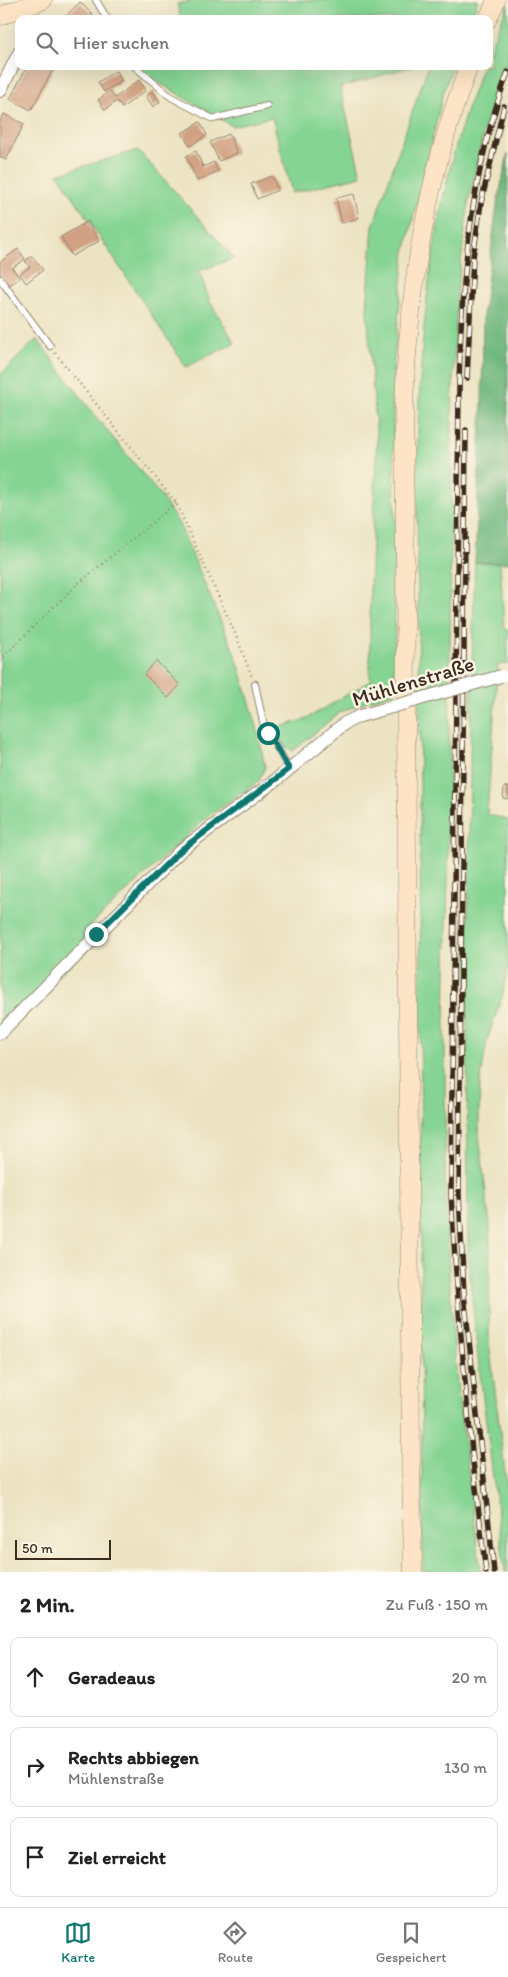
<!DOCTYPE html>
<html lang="de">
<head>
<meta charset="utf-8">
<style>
	:root { --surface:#fff; --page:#f6f6f6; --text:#222; --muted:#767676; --line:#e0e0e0; --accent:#0f766e }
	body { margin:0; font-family:Itim,sans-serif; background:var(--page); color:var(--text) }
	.scale { position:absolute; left:15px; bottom:12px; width:96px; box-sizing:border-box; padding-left:5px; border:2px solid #3b2a1e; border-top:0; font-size:14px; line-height:18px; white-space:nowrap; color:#3b2a1e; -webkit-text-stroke:4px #fcf5e5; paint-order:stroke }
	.stop { position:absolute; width:15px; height:15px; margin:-11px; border:4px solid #0f766e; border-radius:50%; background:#fff }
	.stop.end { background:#0f766e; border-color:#fff; box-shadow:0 1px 5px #0008 }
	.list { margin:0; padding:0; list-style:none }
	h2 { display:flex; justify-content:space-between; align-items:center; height:65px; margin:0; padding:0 20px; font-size:21px }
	h2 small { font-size:16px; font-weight:400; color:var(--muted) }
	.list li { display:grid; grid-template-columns:32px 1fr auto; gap:15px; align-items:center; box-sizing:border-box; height:80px; margin:0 10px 10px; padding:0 10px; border:1px solid var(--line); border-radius:10px }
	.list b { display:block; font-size:19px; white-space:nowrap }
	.list p { margin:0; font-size:16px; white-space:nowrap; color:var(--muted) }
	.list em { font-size:16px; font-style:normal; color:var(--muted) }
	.icon { flex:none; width:28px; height:28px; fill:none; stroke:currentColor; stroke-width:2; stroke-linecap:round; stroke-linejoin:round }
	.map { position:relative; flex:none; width:508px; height:1572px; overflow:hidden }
	.search { position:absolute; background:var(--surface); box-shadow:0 5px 20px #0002; left:15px; right:15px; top:15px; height:55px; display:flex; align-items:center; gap:12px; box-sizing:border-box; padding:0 18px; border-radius:10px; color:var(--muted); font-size:19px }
	.sheet { height:335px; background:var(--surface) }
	nav { display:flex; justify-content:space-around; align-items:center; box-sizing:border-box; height:70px; border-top:1px solid var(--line); background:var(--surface); font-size:14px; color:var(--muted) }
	nav a { display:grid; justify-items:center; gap:2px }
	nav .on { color:var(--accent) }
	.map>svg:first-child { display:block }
	.green { fill:#85d493; stroke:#607f58 }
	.forest { fill:#6cb67d; stroke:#54704e }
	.building { fill:#d2a183 }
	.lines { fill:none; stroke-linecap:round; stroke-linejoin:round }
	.lane-casing { stroke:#948670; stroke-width:8 }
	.street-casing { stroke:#948670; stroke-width:14 }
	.secondary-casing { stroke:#948670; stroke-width:19 }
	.path { stroke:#948670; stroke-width:2.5; stroke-dasharray:1 4; stroke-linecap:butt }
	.lane { stroke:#fff; stroke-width:6 }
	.street { stroke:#fff; stroke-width:12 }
	.secondary { stroke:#fee4c6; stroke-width:18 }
	.rail-casing { stroke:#3b2a1e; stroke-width:5.5 }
	.rail { stroke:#fcf5e5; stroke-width:4; stroke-dasharray:11; stroke-linecap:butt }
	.street-bridge-casing { stroke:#948670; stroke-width:14; stroke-linecap:butt }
	.street-bridge { stroke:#fff; stroke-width:12 }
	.route { stroke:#0f766e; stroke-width:6 }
	.labels { text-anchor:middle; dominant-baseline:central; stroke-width:5; stroke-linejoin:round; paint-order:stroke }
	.street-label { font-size:21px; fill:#3b2a1e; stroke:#fcf5e5 }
</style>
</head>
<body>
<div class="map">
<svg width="508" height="1572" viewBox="0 0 508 1572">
	<rect width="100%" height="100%" fill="#fcf5e5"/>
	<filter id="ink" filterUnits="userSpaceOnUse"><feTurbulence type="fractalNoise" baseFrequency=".02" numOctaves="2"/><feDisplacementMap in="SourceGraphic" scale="10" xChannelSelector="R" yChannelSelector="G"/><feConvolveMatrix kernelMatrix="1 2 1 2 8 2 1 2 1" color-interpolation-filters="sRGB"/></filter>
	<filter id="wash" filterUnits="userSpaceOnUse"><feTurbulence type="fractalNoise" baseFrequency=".0096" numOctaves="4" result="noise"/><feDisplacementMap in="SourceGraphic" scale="20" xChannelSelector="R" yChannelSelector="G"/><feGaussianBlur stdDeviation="1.12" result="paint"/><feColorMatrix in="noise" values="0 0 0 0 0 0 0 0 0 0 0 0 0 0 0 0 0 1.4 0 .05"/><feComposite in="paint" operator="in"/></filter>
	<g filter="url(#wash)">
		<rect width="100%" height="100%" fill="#ece3c2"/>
		<g class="green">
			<polygon points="195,0 478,0 471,19 181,19 177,4"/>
			<path d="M508 4V57L484 129 469 199 457 293 452 411 448 876 445 1023V1190L450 1289 457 1384 481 1572H423C420 1313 421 1055 420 796 419 728 419 659 418 591 415 416 416 231 483 66H489V50Z"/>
			<polygon points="140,66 414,66 340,87 361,176 292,193 272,117 232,126 153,79"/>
			<polygon points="428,66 453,66 444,90 405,252 392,381 396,548 394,693 367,701 339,713 293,751 286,747 274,729 306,719 370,681 370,586 377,441 367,310 373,226"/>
			<polygon points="138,150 234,258 199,271 210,302 235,343 186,367 58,174"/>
			<polygon points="37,339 96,417 160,495 179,524 237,659 257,727 265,767 259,781 206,818 91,925 102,938 0,1025 0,375"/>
			<polygon points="475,562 500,563 504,628 508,631 508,664 498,665 487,814 508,820 508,969 502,997 487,1040 480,1084 479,1110 479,1134 490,1226 489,1342 508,1497 508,1572 505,1572 478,1358 468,1254 467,993 471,701"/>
		</g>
		<polygon class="forest" points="508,154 508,563 475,562 482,402 483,316 497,204"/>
		<g id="blocks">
			<g class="building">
				<polygon points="80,2 95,17 93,19 63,19"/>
				<polygon points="27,66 55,66 31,110 10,99"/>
				<polygon points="116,71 122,81 104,92 98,82"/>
				<polygon points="139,80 146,90 122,108 117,101 105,110 98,100 110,91 115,98"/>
				<polygon points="153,91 160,102 153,107 146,96"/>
				<polygon points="4,114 24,124 6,160 0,157 0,121"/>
				<polygon points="200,122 207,135 190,146 182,133"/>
				<polygon points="229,134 237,153 219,161 210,142"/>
				<polygon points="196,151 203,167 214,162 218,171 197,181 186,156"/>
				<polygon points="272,176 278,190 257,199 251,184"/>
				<polygon points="354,194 359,218 342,223 336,198"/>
				<polygon points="88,221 99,241 72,256 61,237"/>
				<polygon points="18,249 25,259 12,268 20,278 8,286 0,275 0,262"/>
				<polygon points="32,256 43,270 26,283 20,274 30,267 25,261"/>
				<polygon points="156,661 180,685 168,698 144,674"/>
				<polygon points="504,787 508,787 508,799 503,798"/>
			</g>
		</g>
	</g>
	<g filter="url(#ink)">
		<use href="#blocks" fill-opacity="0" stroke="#948670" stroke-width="1"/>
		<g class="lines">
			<defs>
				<g id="lane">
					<polyline points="96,0 107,19"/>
					<polyline points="134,66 171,97 213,119 267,106"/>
					<polyline points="0,279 50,346"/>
					<polyline points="255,684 263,722 289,769"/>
				</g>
				<g id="street">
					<polyline points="0,91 19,53"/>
					<polyline points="0,1033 181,850 276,780 345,723 360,716"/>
				</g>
				<g id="secondary">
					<polyline points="0,16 43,0"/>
					<polyline points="488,19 496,0"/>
					<path d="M413 1572 411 1466 404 402C410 282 426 179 469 66"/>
				</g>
			</defs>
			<use href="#lane" class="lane-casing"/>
			<use href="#street" class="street-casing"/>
			<use href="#secondary" class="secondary-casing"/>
			<g class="path">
				<polyline points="55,353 176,503 235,633 252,677"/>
				<polyline points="0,660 74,587 176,503"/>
			</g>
			<use href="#lane" class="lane"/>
			<use href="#street" class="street"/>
			<use href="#secondary" class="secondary"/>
			<defs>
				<g id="rail">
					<polyline points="467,378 473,257 481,203 504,106"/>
					<polyline points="466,430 459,1194 464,1294 494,1572"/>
					<path d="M486 1572C470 1446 458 1321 451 1194L459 388C461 280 470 174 508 72"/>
				</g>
			</defs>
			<use href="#rail" class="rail-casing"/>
			<use href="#rail" class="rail"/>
			<defs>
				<polyline id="street-bridge" points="360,716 501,676"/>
			</defs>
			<use href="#street-bridge" class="street-bridge-casing"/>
			<use href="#street-bridge" class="street-bridge"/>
		</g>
	</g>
	<g class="lines" filter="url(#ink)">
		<polyline class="route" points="96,934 181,850 289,769 268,733"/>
	</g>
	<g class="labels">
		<g class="street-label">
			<text transform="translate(413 681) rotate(-17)">Mühlenstraße</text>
		</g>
	</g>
</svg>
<div class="scale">50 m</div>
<div class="stop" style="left:268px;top:733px"></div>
<div class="stop end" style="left:96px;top:934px"></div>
<div class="search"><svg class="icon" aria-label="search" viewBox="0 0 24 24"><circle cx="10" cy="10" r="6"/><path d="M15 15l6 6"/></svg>Hier suchen</div>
</div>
<section class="sheet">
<h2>2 Min.<small>Zu Fuß · 150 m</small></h2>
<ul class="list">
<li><svg class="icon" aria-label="ahead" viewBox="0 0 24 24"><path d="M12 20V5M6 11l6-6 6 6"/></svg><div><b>Geradeaus</b></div><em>20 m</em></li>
<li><svg class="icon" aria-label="right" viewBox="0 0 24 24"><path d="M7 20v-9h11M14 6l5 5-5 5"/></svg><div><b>Rechts abbiegen</b><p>Mühlenstraße</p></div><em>130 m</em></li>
<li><svg class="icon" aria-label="arrive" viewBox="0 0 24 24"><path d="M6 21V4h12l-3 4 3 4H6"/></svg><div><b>Ziel erreicht</b></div></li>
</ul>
</section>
<nav>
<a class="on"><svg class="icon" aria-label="map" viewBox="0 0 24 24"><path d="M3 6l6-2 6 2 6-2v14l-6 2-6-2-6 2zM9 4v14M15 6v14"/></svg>Karte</a>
<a><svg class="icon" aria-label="directions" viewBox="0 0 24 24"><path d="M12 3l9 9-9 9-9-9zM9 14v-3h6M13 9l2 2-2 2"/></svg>Route</a>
<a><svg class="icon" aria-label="saved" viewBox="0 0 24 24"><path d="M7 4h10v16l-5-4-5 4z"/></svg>Gespeichert</a>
</nav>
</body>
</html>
